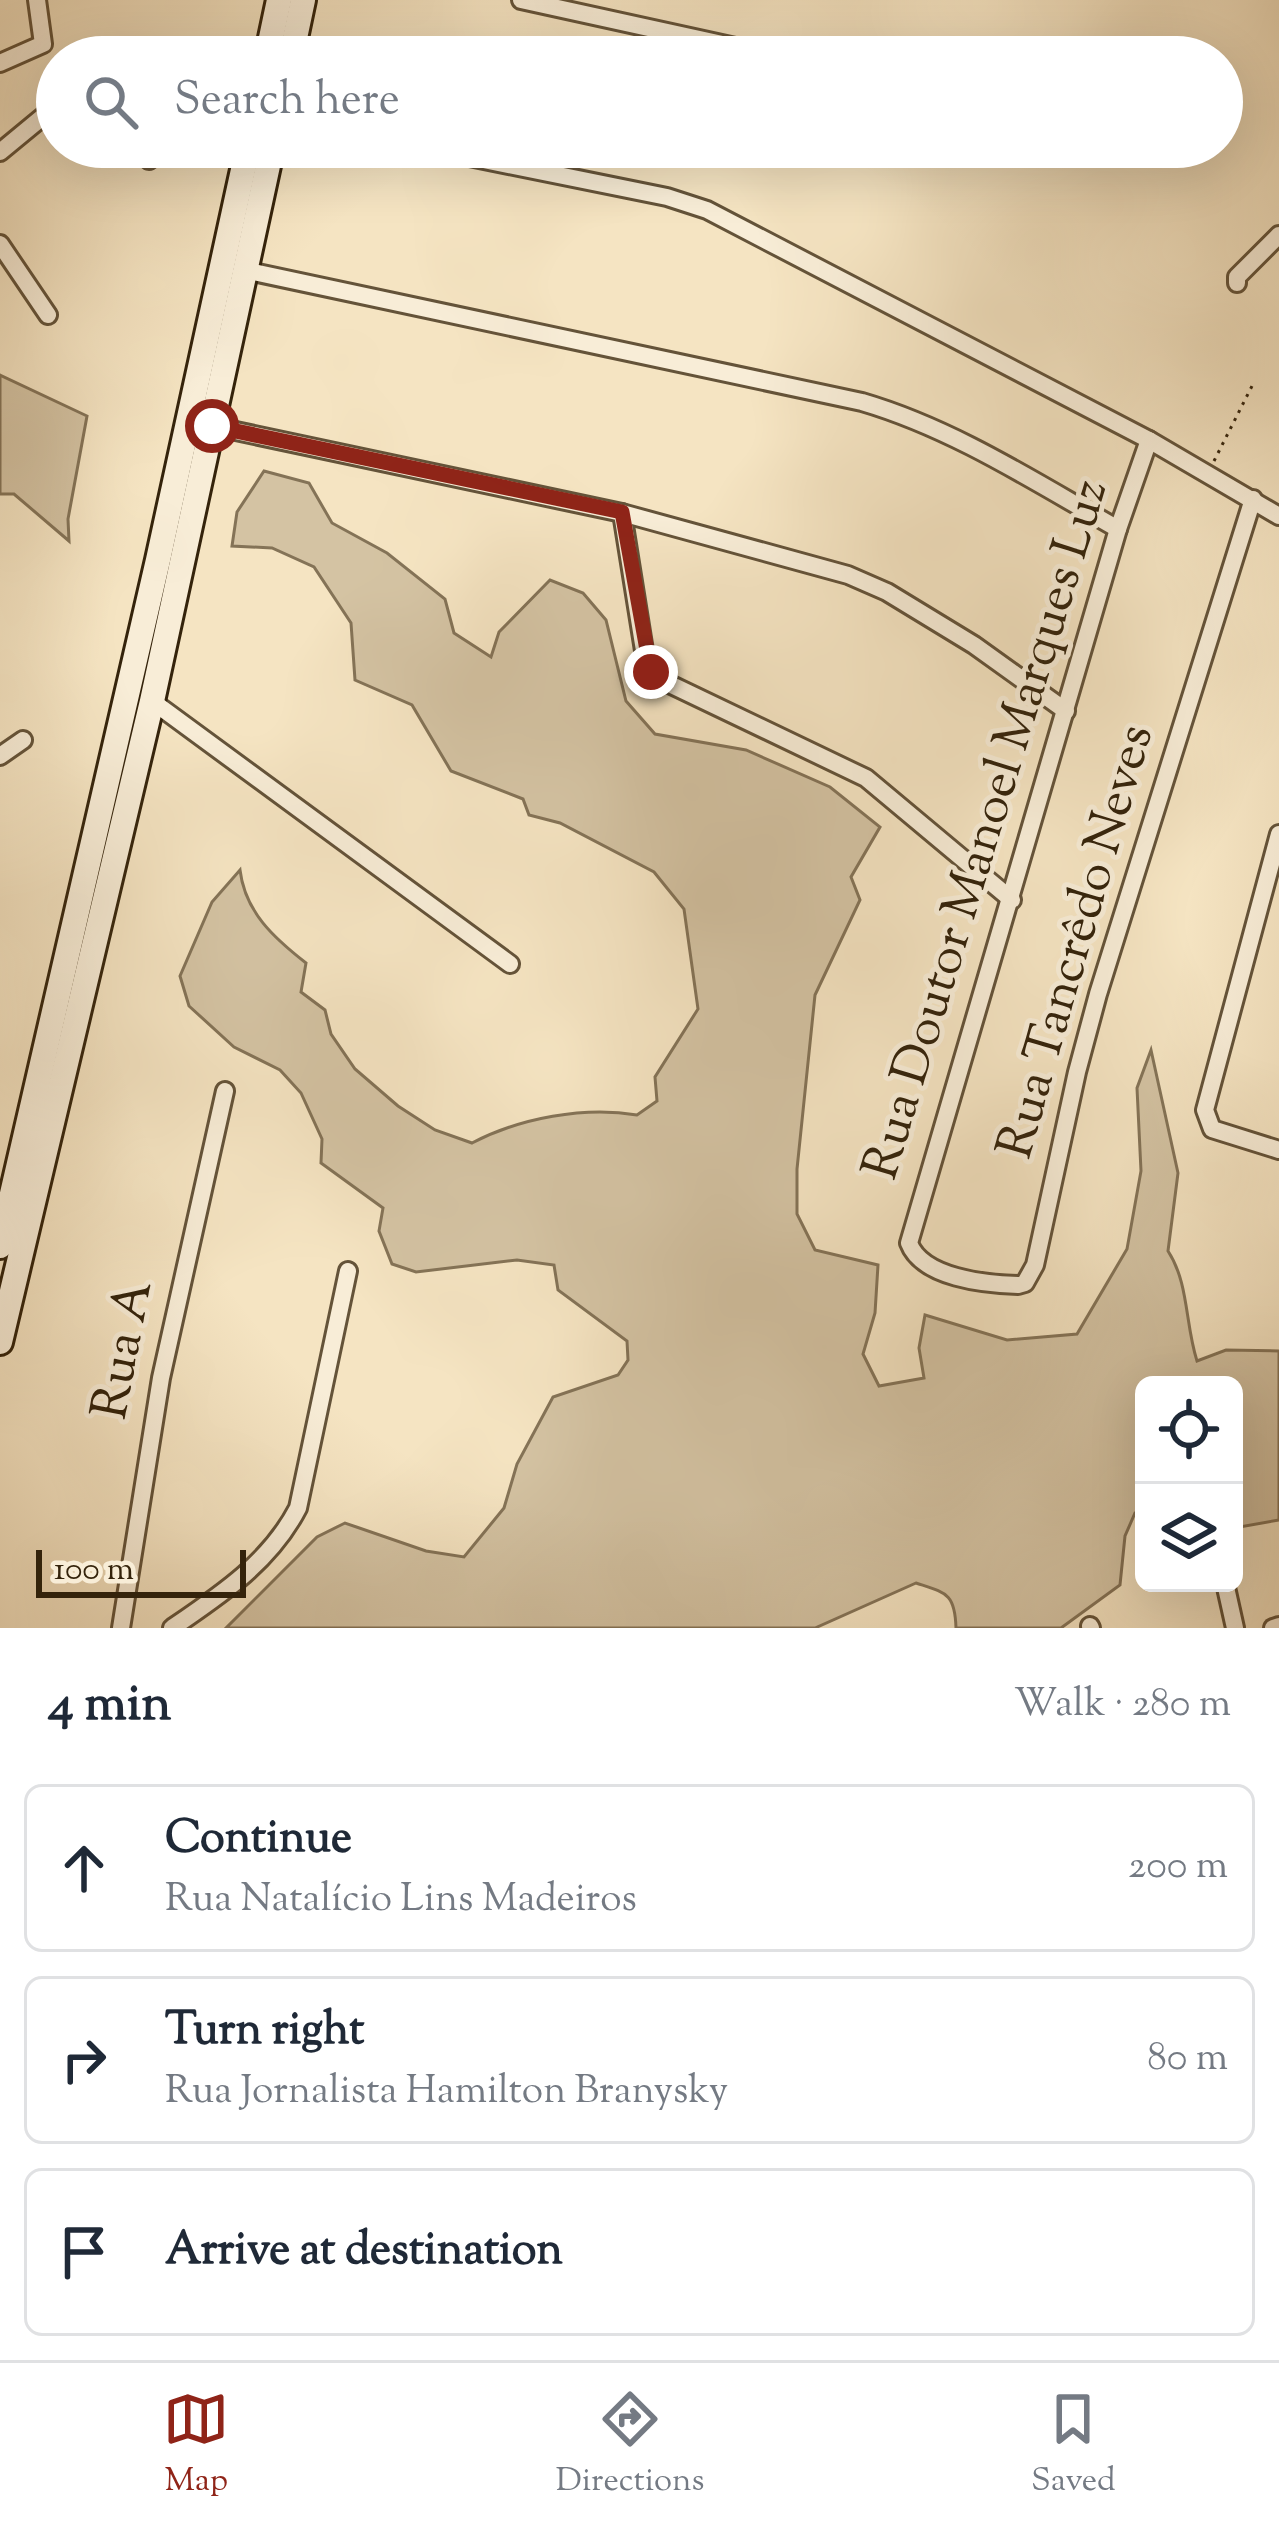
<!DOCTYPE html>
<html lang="en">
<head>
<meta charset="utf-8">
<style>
	:root { --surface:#fff; --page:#f6f6f7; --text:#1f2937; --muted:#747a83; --line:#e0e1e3; --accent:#8f2418 }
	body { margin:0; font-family:"Sorts Mill Goudy",serif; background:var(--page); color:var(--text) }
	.controls { position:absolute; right:36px; bottom:36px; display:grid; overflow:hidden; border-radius:18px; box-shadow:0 12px 48px #0002 }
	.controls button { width:108px; height:108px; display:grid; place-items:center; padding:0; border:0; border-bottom:3px solid var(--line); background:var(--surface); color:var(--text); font:60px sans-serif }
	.scale { position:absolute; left:36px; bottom:30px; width:210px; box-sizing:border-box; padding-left:12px; border:6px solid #34230b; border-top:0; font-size:33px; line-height:42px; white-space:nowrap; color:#34230b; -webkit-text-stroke:9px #f8edd7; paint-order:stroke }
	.stop { position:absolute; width:36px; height:36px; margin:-27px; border:9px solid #8f2418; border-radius:50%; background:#fff }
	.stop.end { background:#8f2418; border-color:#fff; box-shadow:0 3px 12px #0008 }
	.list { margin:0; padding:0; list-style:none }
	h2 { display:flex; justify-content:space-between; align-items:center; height:156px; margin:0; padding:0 48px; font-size:51px }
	h2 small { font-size:39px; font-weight:400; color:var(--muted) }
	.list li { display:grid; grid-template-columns:78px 1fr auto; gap:36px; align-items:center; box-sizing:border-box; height:168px; margin:0 24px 24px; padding:0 24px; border:3px solid var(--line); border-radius:18px }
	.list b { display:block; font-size:45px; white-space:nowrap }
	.list p { margin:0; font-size:39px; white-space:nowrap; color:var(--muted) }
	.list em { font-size:39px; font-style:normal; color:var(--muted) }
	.icon { flex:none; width:66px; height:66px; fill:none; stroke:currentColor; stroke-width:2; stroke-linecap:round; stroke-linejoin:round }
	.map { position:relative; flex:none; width:1279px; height:1628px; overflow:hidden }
	.search { position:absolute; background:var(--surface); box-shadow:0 12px 48px #0002; left:36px; right:36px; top:36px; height:132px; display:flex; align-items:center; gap:30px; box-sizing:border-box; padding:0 42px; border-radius:66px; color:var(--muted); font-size:45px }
	.sheet { height:732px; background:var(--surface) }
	nav { display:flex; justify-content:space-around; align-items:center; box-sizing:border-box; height:168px; border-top:3px solid var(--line); background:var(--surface); font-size:33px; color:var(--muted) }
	nav a { display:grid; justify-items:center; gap:6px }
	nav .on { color:var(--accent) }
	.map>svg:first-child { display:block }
	.green { fill:#d4c3a3; stroke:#847357; stroke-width:3 }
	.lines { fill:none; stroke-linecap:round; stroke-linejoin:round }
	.minor-casing { stroke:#645339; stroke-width:22 }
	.secondary-casing { stroke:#34230b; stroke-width:30 }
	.path { stroke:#34230b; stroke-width:3; stroke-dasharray:3 6; stroke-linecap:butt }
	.minor { stroke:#f8edd7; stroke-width:16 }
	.secondary { stroke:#f8edd7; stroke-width:24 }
	.route { stroke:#8f2418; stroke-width:15 }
	.labels { text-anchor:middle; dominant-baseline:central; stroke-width:10; stroke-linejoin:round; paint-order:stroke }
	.street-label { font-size:51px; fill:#34230b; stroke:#f8edd7 }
</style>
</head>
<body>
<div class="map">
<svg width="1279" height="1628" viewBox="0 0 1279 1628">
	<rect width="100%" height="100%" fill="#f5e4c2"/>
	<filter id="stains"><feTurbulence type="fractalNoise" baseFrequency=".00167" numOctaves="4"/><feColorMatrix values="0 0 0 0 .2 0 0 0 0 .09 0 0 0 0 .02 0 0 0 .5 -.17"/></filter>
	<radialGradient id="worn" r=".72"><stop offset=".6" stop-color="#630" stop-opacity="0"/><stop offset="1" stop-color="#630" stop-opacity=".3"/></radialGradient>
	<g class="green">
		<polygon points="0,375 87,416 68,519 69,541 14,494 0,494"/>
		<path d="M264 471 309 483 332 523 387 553 445 599 454 633 491 657 499 632 550 580 583 593 606 620 626 701 655 734 746 750 830 787 880 827 851 877 860 900 815 995 797 1169V1214L815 1250 878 1265 875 1313 863 1354 879 1386 924 1378 919 1348 925 1315 1007 1340 1077 1334 1127 1249 1141 1171 1137 1088 1151 1050 1178 1173 1168 1251C1189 1283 1185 1324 1197 1361L1226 1350 1279 1351V1520L1234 1528V1385H1144V1510L1135 1513 1125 1536 1120 1585 1061 1628H956C955 1593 946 1593 916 1583L815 1628H226L317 1537 345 1523 426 1551 464 1557 504 1508 517 1464 553 1397 618 1375 628 1360 627 1341 558 1290 554 1265 517 1260 416 1272 392 1264 379 1231 383 1208 321 1163 322 1139 301 1093 280 1070 234 1047 189 1006 180 976 212 902 240 870C245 912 274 938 306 963L301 992 325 1010 331 1034 355 1069 398 1106 435 1130 472 1143C520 1118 584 1106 637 1115L657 1101 655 1077 698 1009 684 909 654 872 560 823 529 815 523 799 451 771 412 705 355 680 351 623 314 567 272 548 232 546 237 512Z"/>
	</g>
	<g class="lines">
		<defs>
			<g id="minor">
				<polyline points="521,0 781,57"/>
				<polyline points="0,63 43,44 37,0"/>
				<polyline points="142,147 149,160"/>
				<polyline points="420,147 667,197 707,210 1149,440 1279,516"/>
				<polyline points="0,152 57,105"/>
				<polyline points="0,244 48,315"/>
				<path d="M244 270 862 402C954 429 1035 482 1118 529"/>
				<polyline points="1237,283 1237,277 1279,235"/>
				<polyline points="212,426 622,513 848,575 887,592 974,645 1066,711"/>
				<path d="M1149 440 1118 529 909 1243C922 1278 985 1284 1018 1285L1025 1283 1035 1265 1077 1072 1098 994 1253 499"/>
				<polyline points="622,513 646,663 657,678 866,778 1012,900"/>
				<polyline points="152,701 510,964"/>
				<polyline points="0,756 23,740"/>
				<polyline points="1279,834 1205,1110 1212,1129 1279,1150"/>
				<polyline points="1225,1583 1235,1628"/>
				<polyline points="1090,1626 1091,1628"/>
				<polyline points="121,1628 161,1378 225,1091"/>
				<path d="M172 1628C222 1594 270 1562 298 1508L348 1271"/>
				<polyline points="1273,1628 1279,1626"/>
			</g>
			<g id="secondary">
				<polyline points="267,57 279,0"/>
				<polyline points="291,57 303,0"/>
				<polyline points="0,1246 158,560 248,147"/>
				<polyline points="0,1342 152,701 272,147"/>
			</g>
		</defs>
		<use href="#minor" class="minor-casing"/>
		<use href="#secondary" class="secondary-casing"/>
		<polyline class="path" points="1214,461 1252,386"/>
		<use href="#minor" class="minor"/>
		<use href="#secondary" class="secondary"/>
	</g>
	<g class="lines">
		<polyline class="route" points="212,426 622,512 651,672"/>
	</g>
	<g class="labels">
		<g class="street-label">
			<text transform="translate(988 830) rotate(-73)">Rua Doutor Manoel Marques Luz</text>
			<text transform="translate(1078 942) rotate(-74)">Rua Tancrêdo Neves</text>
			<text transform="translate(125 1350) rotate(-79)">Rua A</text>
		</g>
	</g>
	<rect width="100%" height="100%" filter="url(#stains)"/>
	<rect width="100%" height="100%" fill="url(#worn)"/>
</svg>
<div class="controls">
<button><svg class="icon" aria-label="locate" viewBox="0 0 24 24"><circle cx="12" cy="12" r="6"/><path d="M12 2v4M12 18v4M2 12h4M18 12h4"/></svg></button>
<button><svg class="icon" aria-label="layers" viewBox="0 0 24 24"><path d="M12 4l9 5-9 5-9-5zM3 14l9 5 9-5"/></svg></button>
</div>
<div class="scale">100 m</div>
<div class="stop" style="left:212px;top:426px"></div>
<div class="stop end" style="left:651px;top:672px"></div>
<div class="search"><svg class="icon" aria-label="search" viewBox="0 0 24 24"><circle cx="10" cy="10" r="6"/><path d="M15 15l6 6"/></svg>Search here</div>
</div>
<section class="sheet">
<h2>4 min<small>Walk · 280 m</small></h2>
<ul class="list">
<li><svg class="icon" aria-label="ahead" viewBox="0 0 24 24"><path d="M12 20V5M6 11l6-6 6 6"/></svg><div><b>Continue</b><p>Rua Natalício Lins Madeiros</p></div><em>200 m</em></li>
<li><svg class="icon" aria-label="right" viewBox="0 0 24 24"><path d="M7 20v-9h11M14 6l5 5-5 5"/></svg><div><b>Turn right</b><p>Rua Jornalista Hamilton Branysky</p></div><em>80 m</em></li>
<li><svg class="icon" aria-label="arrive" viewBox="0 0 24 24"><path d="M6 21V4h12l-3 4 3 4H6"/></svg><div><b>Arrive at destination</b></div></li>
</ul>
</section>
<nav>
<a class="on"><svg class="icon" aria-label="map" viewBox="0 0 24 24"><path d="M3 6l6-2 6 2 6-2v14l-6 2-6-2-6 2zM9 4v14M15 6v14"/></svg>Map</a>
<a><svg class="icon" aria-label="directions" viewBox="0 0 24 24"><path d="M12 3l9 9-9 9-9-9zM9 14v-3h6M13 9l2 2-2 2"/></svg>Directions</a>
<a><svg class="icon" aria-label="saved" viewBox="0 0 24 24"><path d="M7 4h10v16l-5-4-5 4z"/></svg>Saved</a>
</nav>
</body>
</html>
